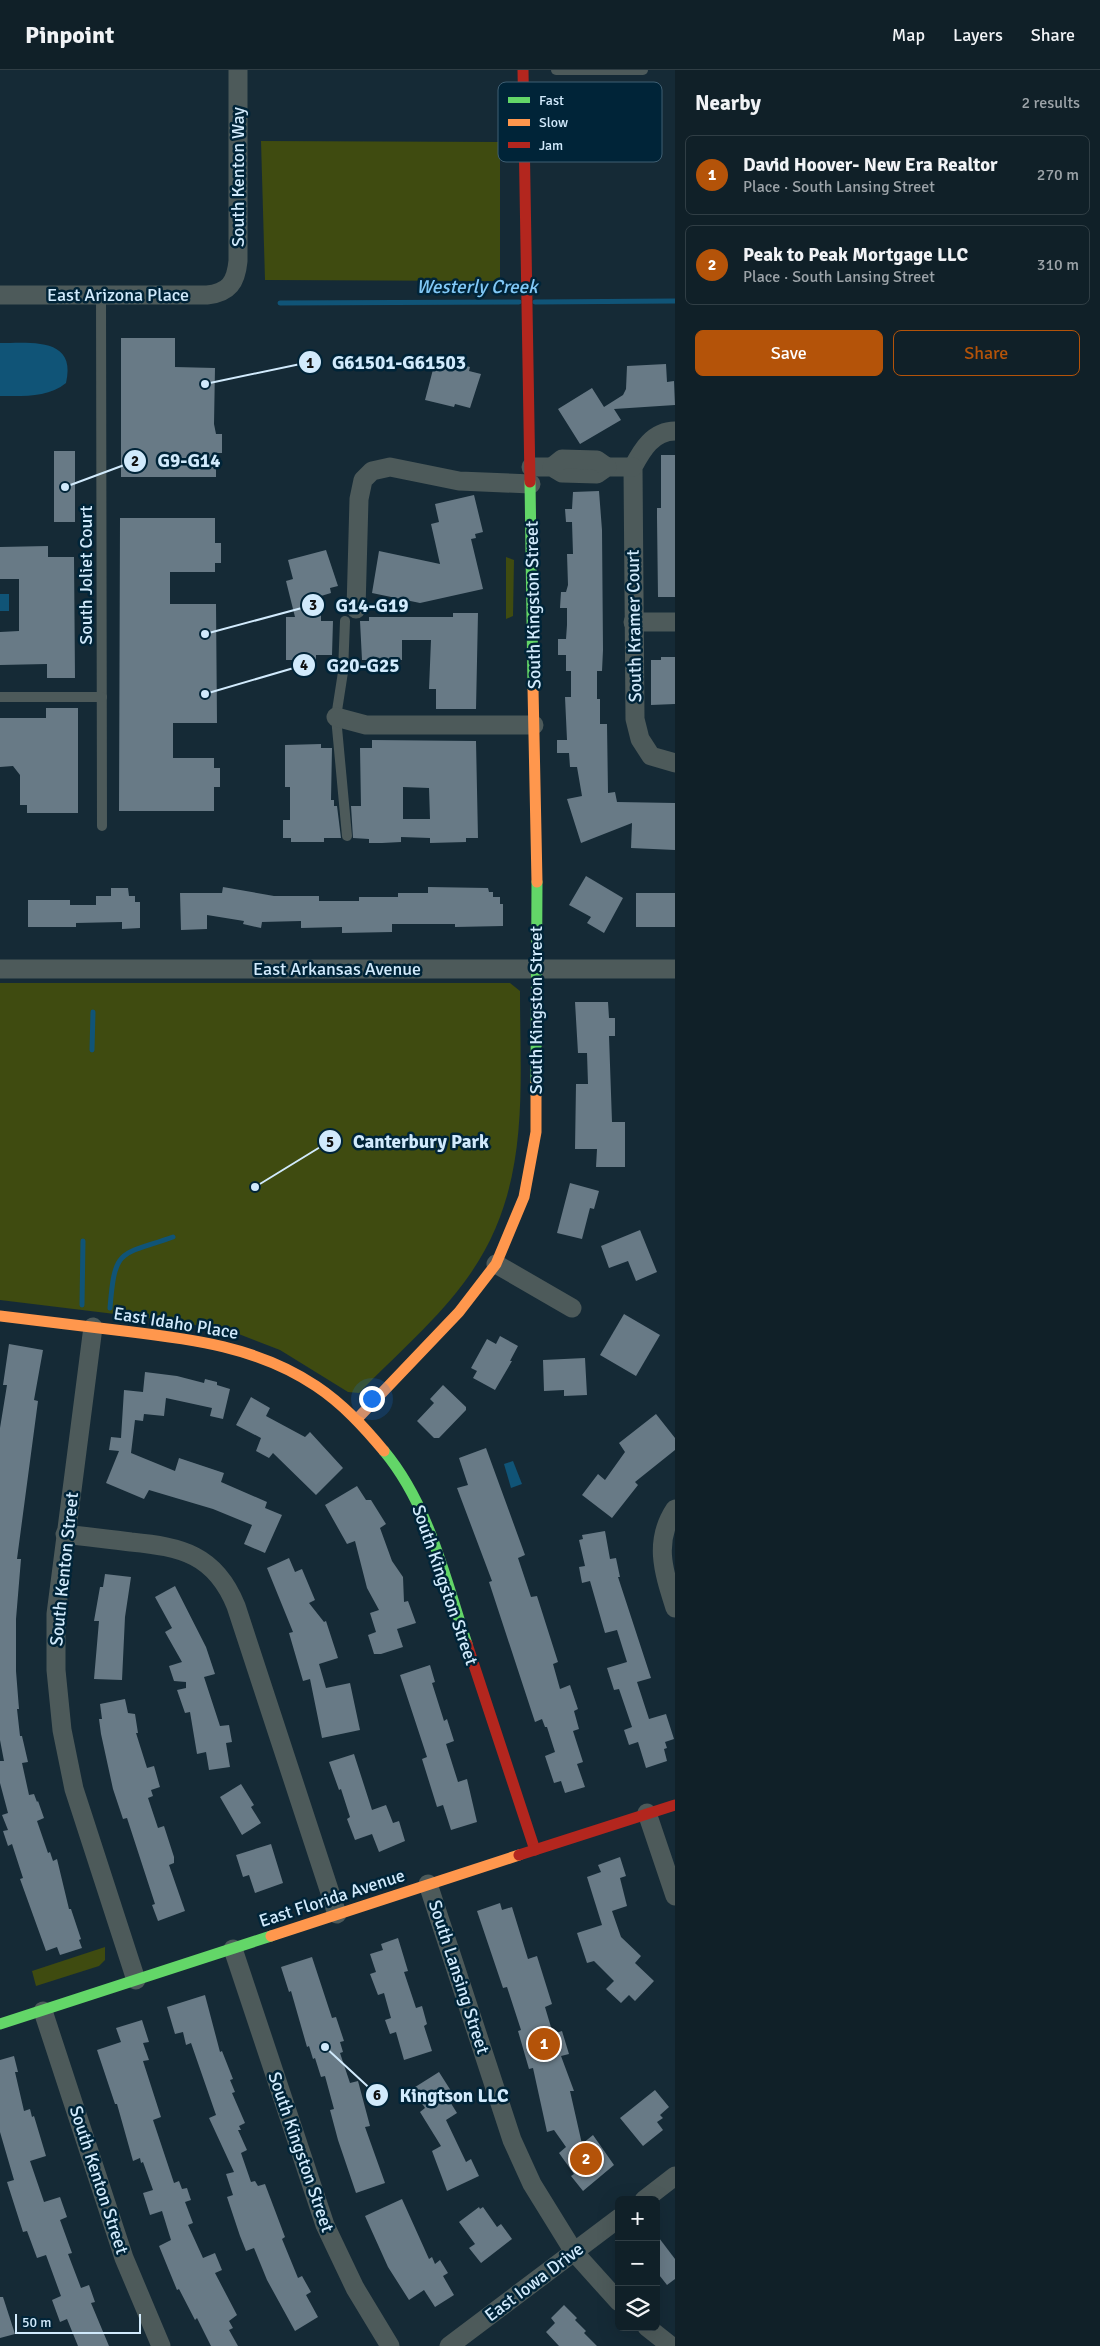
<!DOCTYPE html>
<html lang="en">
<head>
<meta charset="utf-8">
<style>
	:root { --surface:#102028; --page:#1e2d34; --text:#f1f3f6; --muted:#9ca3a8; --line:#303e45; --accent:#b45309 }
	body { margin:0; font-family:Signika,sans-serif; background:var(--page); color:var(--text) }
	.controls { position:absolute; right:15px; bottom:15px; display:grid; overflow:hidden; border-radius:8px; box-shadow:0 5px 20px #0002 }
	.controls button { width:45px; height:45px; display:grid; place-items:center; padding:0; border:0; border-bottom:1px solid var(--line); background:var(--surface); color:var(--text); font:25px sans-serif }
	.scale { position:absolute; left:15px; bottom:12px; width:126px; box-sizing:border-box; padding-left:5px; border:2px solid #d1eafc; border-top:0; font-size:14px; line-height:18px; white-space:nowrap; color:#d1eafc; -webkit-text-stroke:4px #002438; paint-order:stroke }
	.you { position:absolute; left:371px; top:1328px; width:18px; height:18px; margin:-12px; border:4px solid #fff; border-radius:50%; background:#1a73e8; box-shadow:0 0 0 8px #1a73e833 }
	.badge { display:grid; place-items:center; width:32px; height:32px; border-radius:50%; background:var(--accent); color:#fff; font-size:16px; font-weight:700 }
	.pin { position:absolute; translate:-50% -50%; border:2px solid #fff; box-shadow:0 1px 5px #0006 }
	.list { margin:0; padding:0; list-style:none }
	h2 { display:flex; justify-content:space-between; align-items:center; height:65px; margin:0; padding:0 20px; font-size:21px }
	h2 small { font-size:16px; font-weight:400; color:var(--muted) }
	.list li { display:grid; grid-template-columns:32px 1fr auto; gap:15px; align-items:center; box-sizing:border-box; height:80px; margin:0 10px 10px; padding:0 10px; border:1px solid var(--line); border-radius:8px }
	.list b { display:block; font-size:19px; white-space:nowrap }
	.list p { margin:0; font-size:16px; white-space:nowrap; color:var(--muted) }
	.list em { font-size:16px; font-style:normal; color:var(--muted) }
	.actions { display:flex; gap:10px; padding:15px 20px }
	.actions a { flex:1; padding:11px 0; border:1px solid var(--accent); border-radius:8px; text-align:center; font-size:18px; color:var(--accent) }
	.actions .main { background:var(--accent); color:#fff }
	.icon { flex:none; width:28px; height:28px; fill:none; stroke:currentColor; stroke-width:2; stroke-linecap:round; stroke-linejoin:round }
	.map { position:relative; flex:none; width:675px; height:2276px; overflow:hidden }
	header { display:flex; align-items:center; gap:30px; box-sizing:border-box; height:70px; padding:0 25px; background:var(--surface); border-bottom:1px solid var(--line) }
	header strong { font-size:24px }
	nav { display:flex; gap:28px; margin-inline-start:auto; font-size:18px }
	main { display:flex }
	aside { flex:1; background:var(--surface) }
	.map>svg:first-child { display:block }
	.green { fill:#3f4b10 }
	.water { fill:#105477 }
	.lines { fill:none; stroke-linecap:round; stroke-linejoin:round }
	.stream { stroke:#105477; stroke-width:5 }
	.building { fill:#687a86; fill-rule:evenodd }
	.lane { stroke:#4d5a5a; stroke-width:10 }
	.street { stroke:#4d5a5a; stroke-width:19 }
	.fast { stroke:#63d668; stroke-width:11 }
	.slow { stroke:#ff974d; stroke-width:11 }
	.jam { stroke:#b3261e; stroke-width:11 }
	.labels { text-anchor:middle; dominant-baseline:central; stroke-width:5; stroke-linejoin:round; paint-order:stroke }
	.street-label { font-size:18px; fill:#d1eafc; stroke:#002438 }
	.water-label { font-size:19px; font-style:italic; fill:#81c8f6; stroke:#002438 }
	.key { fill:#002438; stroke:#3f5f73; stroke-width:1 }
	.key-label { font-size:14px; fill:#d1eafc }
	.leader { fill:none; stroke:#d1eafc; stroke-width:2 }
	.callout-dot { fill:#d1eafc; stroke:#002438; stroke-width:2 }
	.mark-label { font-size:15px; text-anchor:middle; font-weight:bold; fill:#111 }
	.callout-label { font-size:19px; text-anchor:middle; font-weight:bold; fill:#d1eafc; stroke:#002438; stroke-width:5; stroke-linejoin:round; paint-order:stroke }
</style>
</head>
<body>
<header>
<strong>Pinpoint</strong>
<nav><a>Map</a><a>Layers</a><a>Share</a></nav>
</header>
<main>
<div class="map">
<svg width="675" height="2276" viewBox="0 0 675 2276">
	<rect width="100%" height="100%" fill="#152a36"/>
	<g class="green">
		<polygon points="261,71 500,72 500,211 265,210"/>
		<polygon points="506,487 514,490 513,546 506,549"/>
		<path d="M0 913H510L520 921C520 1023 531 1119 468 1207 440 1247 394 1287 359 1323L348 1322 280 1280 231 1261 164 1250 0 1230Z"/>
		<polygon points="105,1877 105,1890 99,1896 36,1916 32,1901"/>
	</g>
	<g class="water">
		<path d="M0 273C31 273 77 267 66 313 48 328 22 326 0 326Z"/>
		<rect x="0" y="524" width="9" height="17"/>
		<polygon points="513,1391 522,1414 511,1418 504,1394"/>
	</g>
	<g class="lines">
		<g class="stream">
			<polyline points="535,232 675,231"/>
			<polyline points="280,233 519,232"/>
			<polyline points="92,980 93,942"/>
			<polyline points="82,1235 83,1171"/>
			<path d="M110 1238C115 1177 119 1186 173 1167"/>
		</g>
	</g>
	<g class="building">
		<polygon points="121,268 175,268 175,297 215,298 214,354 216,364 222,364 222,383 216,383 216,407 121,407"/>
		<polygon points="436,288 470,297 469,301 481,304 470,338 455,334 454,337 425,330"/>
		<polygon points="666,294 667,312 674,311 675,335 614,339 621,350 580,374 558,339 592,318 604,337 623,325 626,319 627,296"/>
		<rect x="54" y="381" width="21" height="71"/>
		<polygon points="661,385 675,385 675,527 658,527 657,448 657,438 661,438"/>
		<polygon points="599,421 602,460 603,580 602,601 597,601 597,629 600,629 600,654 607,654 608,723 615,722 617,732 675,733 675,780 631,778 632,753 581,773 567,729 582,726 577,697 570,697 569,683 557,683 557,670 567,670 565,627 571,627 571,601 566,601 566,585 558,585 558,569 566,569 567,555 567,538 560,538 561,522 566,522 568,515 567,484 573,484 572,452 566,452 565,439 572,439 573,422"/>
		<polygon points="474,425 483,462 475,464 476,468 471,469 483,519 420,533 372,523 379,481 440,494 431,454 439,452 435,434"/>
		<polygon points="120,448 215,448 215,473 221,473 221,493 215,493 215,502 170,502 170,534 216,534 217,653 173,653 173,688 214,688 214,698 220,698 220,717 214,717 214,741 119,741"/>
		<polygon points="48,476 48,487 74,487 75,608 47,608 47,594 0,595 0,562 19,561 19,509 0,509 0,477"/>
		<polygon points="326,480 338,516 330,518 331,523 321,526 321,551 333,551 332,585 316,585 316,590 286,590 286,547 295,547 286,511 293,509 288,490"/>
		<polygon points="453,543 478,543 476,639 436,639 436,619 429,619 431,570 402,570 402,590 362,590 360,551 369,551 369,547 453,547"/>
		<polygon points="661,587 675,587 675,634 651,635 651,590 661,590"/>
		<polygon points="46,638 78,638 78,743 27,743 27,735 20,735 20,705 13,696 0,697 0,648 46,648"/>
		<path d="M372 670 476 671 478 768H466V772L430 773V768L401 767V772L382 773H369V769L353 768 351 736H361L360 678H372ZM403 717 429 718 430 749H403Z"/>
		<polygon points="321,674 321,678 332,678 331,730 334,730 334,736 337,736 341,768 324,768 324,772 291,772 291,768 283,768 283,750 290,750 290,717 285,717 285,675"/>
		<polygon points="586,806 623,828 604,863 587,853 591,847 569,835"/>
		<polygon points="223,817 274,826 319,826 319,831 359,831 359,827 398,827 398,823 428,823 428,817 488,818 489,822 493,822 493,827 500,827 500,834 503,834 503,856 455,857 455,854 392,854 392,862 342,863 342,857 301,858 301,851 262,852 261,858 243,854 244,851 207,845 207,859 181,860 180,823 222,823"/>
		<polygon points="111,818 128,818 129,826 135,826 135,832 140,832 140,858 122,859 122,852 76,853 76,857 28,857 28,830 70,830 70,835 96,835 96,826 111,826"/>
		<rect x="636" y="823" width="39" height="34"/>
		<polygon points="575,932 608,932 609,948 615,948 615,966 609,966 612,1052 625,1052 625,1097 596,1097 597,1079 575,1079 576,1014 588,1014 587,983 578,983"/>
		<polygon points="570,1113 599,1121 594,1139 590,1138 582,1169 557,1163"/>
		<polygon points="640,1160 657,1202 636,1211 628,1191 609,1198 601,1176"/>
		<polygon points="624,1244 660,1265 636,1306 600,1285"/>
		<polygon points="500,1266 518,1276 510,1291 512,1291 495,1320 473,1308 477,1301 471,1298 487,1269 496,1274"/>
		<polygon points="9,1274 43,1280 34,1330 38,1331 17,1489 21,1489 16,1549 16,1601 19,1639 17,1639 20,1666 22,1666 28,1692 22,1693 29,1725 34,1724 37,1732 38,1731 44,1748 37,1751 48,1783 50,1782 53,1791 57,1789 69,1839 71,1839 81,1869 79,1870 82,1878 60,1885 57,1877 46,1881 20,1809 23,1808 12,1774 8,1776 3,1761 8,1760 2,1745 8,1743 0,1713 0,1691 4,1691 0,1670 0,1358 7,1315 3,1315"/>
		<polygon points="585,1288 587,1325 564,1326 564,1320 544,1321 543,1290"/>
		<polygon points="145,1302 177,1306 204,1313 205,1309 217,1312 217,1315 230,1319 223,1349 210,1346 212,1338 166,1328 164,1346 144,1344 143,1351 135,1350 131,1383 175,1401 179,1388 224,1403 221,1412 267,1432 265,1438 282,1445 265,1483 244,1474 252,1455 213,1439 149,1420 144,1429 106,1413 119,1381 109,1380 111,1367 121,1368 124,1320 143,1322"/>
		<polygon points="443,1315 466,1337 466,1340 439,1368 434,1368 417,1351 434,1333 430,1329"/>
		<polygon points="251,1327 270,1338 266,1346 305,1367 310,1362 343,1398 316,1425 273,1383 269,1388 256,1381 261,1368 236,1355"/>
		<polygon points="656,1344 675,1368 675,1380 635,1412 638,1415 612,1448 582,1425 598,1404 605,1410 625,1382 619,1373"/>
		<polygon points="486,1378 525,1485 518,1488 531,1527 537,1526 558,1592 553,1594 560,1619 570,1615 578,1639 574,1641 579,1659 573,1661 583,1692 577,1694 585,1717 565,1723 561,1711 554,1713 545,1686 555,1682 547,1657 545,1657 542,1649 535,1652 489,1512 492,1511 457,1418 468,1415 459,1388"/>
		<polygon points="357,1416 366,1430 371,1430 386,1454 380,1458 392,1491 403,1507 404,1532 408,1531 416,1553 397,1559 403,1577 381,1584 374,1584 368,1565 376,1562 370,1543 379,1540 367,1518 355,1471 347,1474 325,1435"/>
		<polygon points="605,1461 610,1489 616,1488 620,1507 618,1507 651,1608 637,1612 649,1649 666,1644 674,1669 665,1672 667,1678 664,1679 667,1691 646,1698 638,1672 629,1675 624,1660 632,1657 619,1619 614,1620 607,1598 627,1592 617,1560 605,1563 590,1511 582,1513 579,1497 585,1496 579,1470 583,1469 582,1465"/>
		<polygon points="289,1488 295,1502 302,1499 315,1530 309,1533 324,1552 326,1551 338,1588 319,1594 326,1618 350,1613 360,1660 322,1668 310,1609 303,1611 289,1563 293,1562 267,1498"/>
		<polygon points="105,1504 131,1507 125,1547 122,1610 94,1609 99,1551 94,1551 100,1517 103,1517"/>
		<polygon points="175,1516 206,1577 215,1604 204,1607 220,1656 229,1655 232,1672 226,1673 230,1697 209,1700 206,1682 197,1684 190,1642 185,1643 177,1620 186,1618 186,1612 174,1611 169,1596 182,1592 165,1562 172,1558 155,1527"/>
		<polygon points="430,1595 435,1612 432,1613 444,1651 447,1649 454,1671 446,1674 458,1712 467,1709 477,1752 451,1760 443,1735 437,1737 422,1689 427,1687 400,1605"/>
		<polygon points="125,1629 128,1643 135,1644 138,1663 136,1663 147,1698 154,1696 160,1717 151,1720 153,1726 148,1728 158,1758 164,1756 174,1787 174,1793 169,1795 185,1841 158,1851 152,1835 155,1834 127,1748 123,1749 113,1719 101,1664 99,1649 102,1649 100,1634"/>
		<polygon points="354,1684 372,1740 386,1735 393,1753 399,1751 405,1771 379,1782 372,1764 355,1770 347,1749 350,1747 341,1719 339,1720 329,1692"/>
		<polygon points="241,1714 254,1735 251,1737 261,1753 242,1765 220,1727"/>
		<polygon points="271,1774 283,1813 255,1823 249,1805 243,1807 236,1785"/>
		<polygon points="620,1787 626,1806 620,1808 627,1836 612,1841 621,1867 641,1886 635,1893 654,1911 635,1931 629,1925 621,1933 606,1919 614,1911 594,1891 587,1893 577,1863 602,1855 587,1807 601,1802 598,1795"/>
		<polygon points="500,1833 502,1840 512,1837 528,1889 537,1886 552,1934 545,1937 553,1964 562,1961 569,1984 561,1986 574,2021 570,2021 582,2074 593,2065 614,2095 583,2121 571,2106 574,2104 559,2083 566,2077 554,2060 547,2062 533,1998 529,1999 518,1961 521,1960 507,1917 503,1918 477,1841"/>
		<polygon points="398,1868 408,1901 404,1902 416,1938 422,1936 427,1954 424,1956 432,1981 404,1990 396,1962 390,1964 385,1950 391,1948 384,1923 378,1925 370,1904 376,1902 370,1884 383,1880 381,1874"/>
		<polygon points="312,1887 332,1948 336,1947 344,1971 340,1972 343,1982 340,1983 350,2013 358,2011 370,2056 365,2057 385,2113 356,2123 338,2070 330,2040 334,2039 325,2006 321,2007 315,1988 313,1989 309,1976 307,1977 291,1921 289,1922 281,1897"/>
		<polygon points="205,1925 220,1982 222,1981 233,2009 230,2010 235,2022 232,2023 245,2053 239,2056 241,2060 238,2060 247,2080 241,2083 251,2112 255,2111 258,2116 265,2114 285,2167 282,2169 298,2208 302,2206 311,2222 306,2225 318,2247 295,2261 267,2210 254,2178 246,2181 240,2166 227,2127 233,2125 226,2104 234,2102 209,2048 216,2045 191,1973 186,1975 183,1962 175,1964 167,1937"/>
		<polygon points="142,1950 149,1972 143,1973 149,1990 143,1991 161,2047 153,2050 174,2113 179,2111 182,2119 187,2118 191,2130 185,2132 193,2153 188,2155 203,2188 215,2183 222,2200 215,2203 237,2245 229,2251 233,2258 229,2260 238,2276 211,2276 197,2248 195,2250 179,2219 177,2220 159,2176 171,2170 162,2141 150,2145 143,2123 153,2120 143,2092 141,2093 140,2088 133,2091 117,2034 115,2034 97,1980 121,1972 116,1958"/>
		<polygon points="14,1986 18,2002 15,2002 24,2041 30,2039 32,2047 34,2046 46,2086 30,2091 44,2132 60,2127 67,2147 60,2150 72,2183 68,2184 81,2218 89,2215 95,2232 91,2233 109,2276 78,2276 67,2249 60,2252 52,2230 61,2226 46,2185 37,2188 27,2161 23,2162 7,2112 14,2110 0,2062 0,1990"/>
		<polygon points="439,2002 453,2024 447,2027 457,2043 446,2050 466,2092 471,2089 479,2106 447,2121 432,2081 441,2076 420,2042 425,2038 412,2019"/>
		<polygon points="655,2020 669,2037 660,2045 663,2048 657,2052 663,2060 643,2076 620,2048"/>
		<polygon points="402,2129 429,2189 432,2187 435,2194 440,2190 448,2203 443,2206 454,2225 435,2237 424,2220 409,2230 388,2197 365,2146"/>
		<polygon points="479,2137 480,2139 483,2137 497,2157 501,2154 512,2169 481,2193 469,2178 475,2174 459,2152"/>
		<polygon points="656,2164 675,2189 675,2209 667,2215 656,2201"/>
		<polygon points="0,2227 3,2227 15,2264 0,2268"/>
		<polygon points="564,2235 577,2248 575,2250 586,2261 584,2263 597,2276 559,2276 546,2262 555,2253 551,2248"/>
	</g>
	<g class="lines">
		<g class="lane">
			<polyline points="556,0 643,0"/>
			<polyline points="101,225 102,756"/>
			<polyline points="345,551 343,602 336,647 347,766"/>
			<polyline points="0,627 102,627"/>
		</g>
		<g class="street">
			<path d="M0 225H207C229 223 236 212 238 191V0"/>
			<path d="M675 361C653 361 642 380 633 397L635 649 640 669 651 686 675 693"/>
			<polyline points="531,397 552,397 562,403 597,404 607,397 633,397"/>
			<polyline points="552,397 562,389 597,390 607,397"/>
			<polyline points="356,539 359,429 363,410 372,401 390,397 459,411 531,414"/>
			<polyline points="633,552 675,552"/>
			<polyline points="336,647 366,655 534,655"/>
			<polyline points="0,899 675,899"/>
			<polyline points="496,1194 572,1238"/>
			<polyline points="93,1257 56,1544 56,1600 62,1660 74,1719 136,1910"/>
			<path d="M675 1439C653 1472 664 1503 675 1538"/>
			<path d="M65 1464C87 1467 109 1469 131 1472 181 1477 215 1484 236 1536L337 1844"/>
			<polyline points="647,1743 675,1826"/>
			<polyline points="428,1814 512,2070 532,2114 574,2182 619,2232"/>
			<polyline points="233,1879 325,2155 355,2218 390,2276"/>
			<polyline points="43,1941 124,2188 161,2276"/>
			<polyline points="644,2130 675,2106"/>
			<polyline points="647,2257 671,2276"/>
			<polyline points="449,2276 619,2148"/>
		</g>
		<g class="fast">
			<polyline points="530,412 533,618"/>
			<polyline points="536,1012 537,812"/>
			<path d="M384 1381C429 1435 445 1508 467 1574"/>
			<polyline points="0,1954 271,1866"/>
		</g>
		<g class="slow">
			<polyline points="533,618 537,812"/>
			<path d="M0 1246C41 1251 83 1256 124 1261 192 1269 258 1277 316 1316 343 1334 364 1357 384 1381"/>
			<polyline points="357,1349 459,1242 496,1194 524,1127 536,1062 536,1012"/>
			<polyline points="271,1866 519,1785"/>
		</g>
		<g class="jam">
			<polyline points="523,0 530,412"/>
			<polyline points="467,1574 535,1780"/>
			<polyline points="519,1785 675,1735"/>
		</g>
	</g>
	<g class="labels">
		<g class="street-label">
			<text transform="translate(238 107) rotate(-90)">South Kenton Way</text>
			<text x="118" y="225">East Arizona Place</text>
			<text transform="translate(86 505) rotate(-90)">South Joliet Court</text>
			<text transform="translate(533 535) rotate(-91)">South Kingston Street</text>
			<text transform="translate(634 556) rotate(-91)">South Kramer Court</text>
			<text x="337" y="899">East Arkansas Avenue</text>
			<text transform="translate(536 940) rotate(-90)">South Kingston Street</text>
			<text transform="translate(176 1253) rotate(9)">East Idaho Place</text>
			<text transform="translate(64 1499) rotate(-84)">South Kenton Street</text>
			<text transform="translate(445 1515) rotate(71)">South Kingston Street</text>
			<text transform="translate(332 1828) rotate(-18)">East Florida Avenue</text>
			<text transform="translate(459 1907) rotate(72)">South Lansing Street</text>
			<text transform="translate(301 2082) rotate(71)">South Kingston Street</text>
			<text transform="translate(99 2110) rotate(72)">South Kenton Street</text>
			<text transform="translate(534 2212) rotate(-37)">East Iowa Drive</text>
		</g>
		<g class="water-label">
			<text x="477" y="217">Westerly Creek</text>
		</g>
	</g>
	<rect x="498" y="12" width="164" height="80" rx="8" class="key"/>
	<rect x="508" y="27" width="22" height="6" fill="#63d668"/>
	<rect x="508" y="49" width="22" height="7" fill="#ff974d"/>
	<rect x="508" y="72" width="22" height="6" fill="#b3261e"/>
	<g class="key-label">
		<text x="539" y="35">Fast</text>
		<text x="539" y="57">Slow</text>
		<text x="539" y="80">Jam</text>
	</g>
	<path class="leader" d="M205 314L310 292M65 417L135 391M205 564L313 535M205 624L304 595M255 1117L330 1071M325 1977L377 2025"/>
	<g class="callout-dot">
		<circle cx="205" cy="314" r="5"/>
		<circle cx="65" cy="417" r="5"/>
		<circle cx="205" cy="564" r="5"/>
		<circle cx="205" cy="624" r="5"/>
		<circle cx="255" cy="1117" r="5"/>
		<circle cx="325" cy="1977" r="5"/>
		<circle cx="310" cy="292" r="12"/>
		<circle cx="135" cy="391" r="12"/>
		<circle cx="313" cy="535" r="12"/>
		<circle cx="304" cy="595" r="12"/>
		<circle cx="330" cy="1071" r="12"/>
		<circle cx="377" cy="2025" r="12"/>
	</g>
	<g class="mark-label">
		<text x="310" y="298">1</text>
		<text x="135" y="396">2</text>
		<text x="313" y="540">3</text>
		<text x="304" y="600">4</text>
		<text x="330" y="1077">5</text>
		<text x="377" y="2030">6</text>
	</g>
	<g class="callout-label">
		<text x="399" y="299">G61501-G61503</text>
		<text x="189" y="397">G9-G14</text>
		<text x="372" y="542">G14-G19</text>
		<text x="363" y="602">G20-G25</text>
		<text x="421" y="1078">Canterbury Park</text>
		<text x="454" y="2032">Kingtson LLC</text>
	</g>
</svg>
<div class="controls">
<button>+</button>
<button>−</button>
<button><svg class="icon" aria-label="layers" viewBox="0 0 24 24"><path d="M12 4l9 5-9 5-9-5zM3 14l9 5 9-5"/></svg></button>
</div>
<div class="scale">50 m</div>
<div class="you"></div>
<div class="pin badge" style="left:544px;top:1974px">1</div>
<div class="pin badge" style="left:586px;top:2089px">2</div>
</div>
<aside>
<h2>Nearby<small>2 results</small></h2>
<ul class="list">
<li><span class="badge">1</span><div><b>David Hoover- New Era Realtor</b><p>Place · South Lansing Street</p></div><em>270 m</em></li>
<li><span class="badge">2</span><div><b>Peak to Peak Mortgage LLC</b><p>Place · South Lansing Street</p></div><em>310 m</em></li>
</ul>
<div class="actions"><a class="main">Save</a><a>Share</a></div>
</aside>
</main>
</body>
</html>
